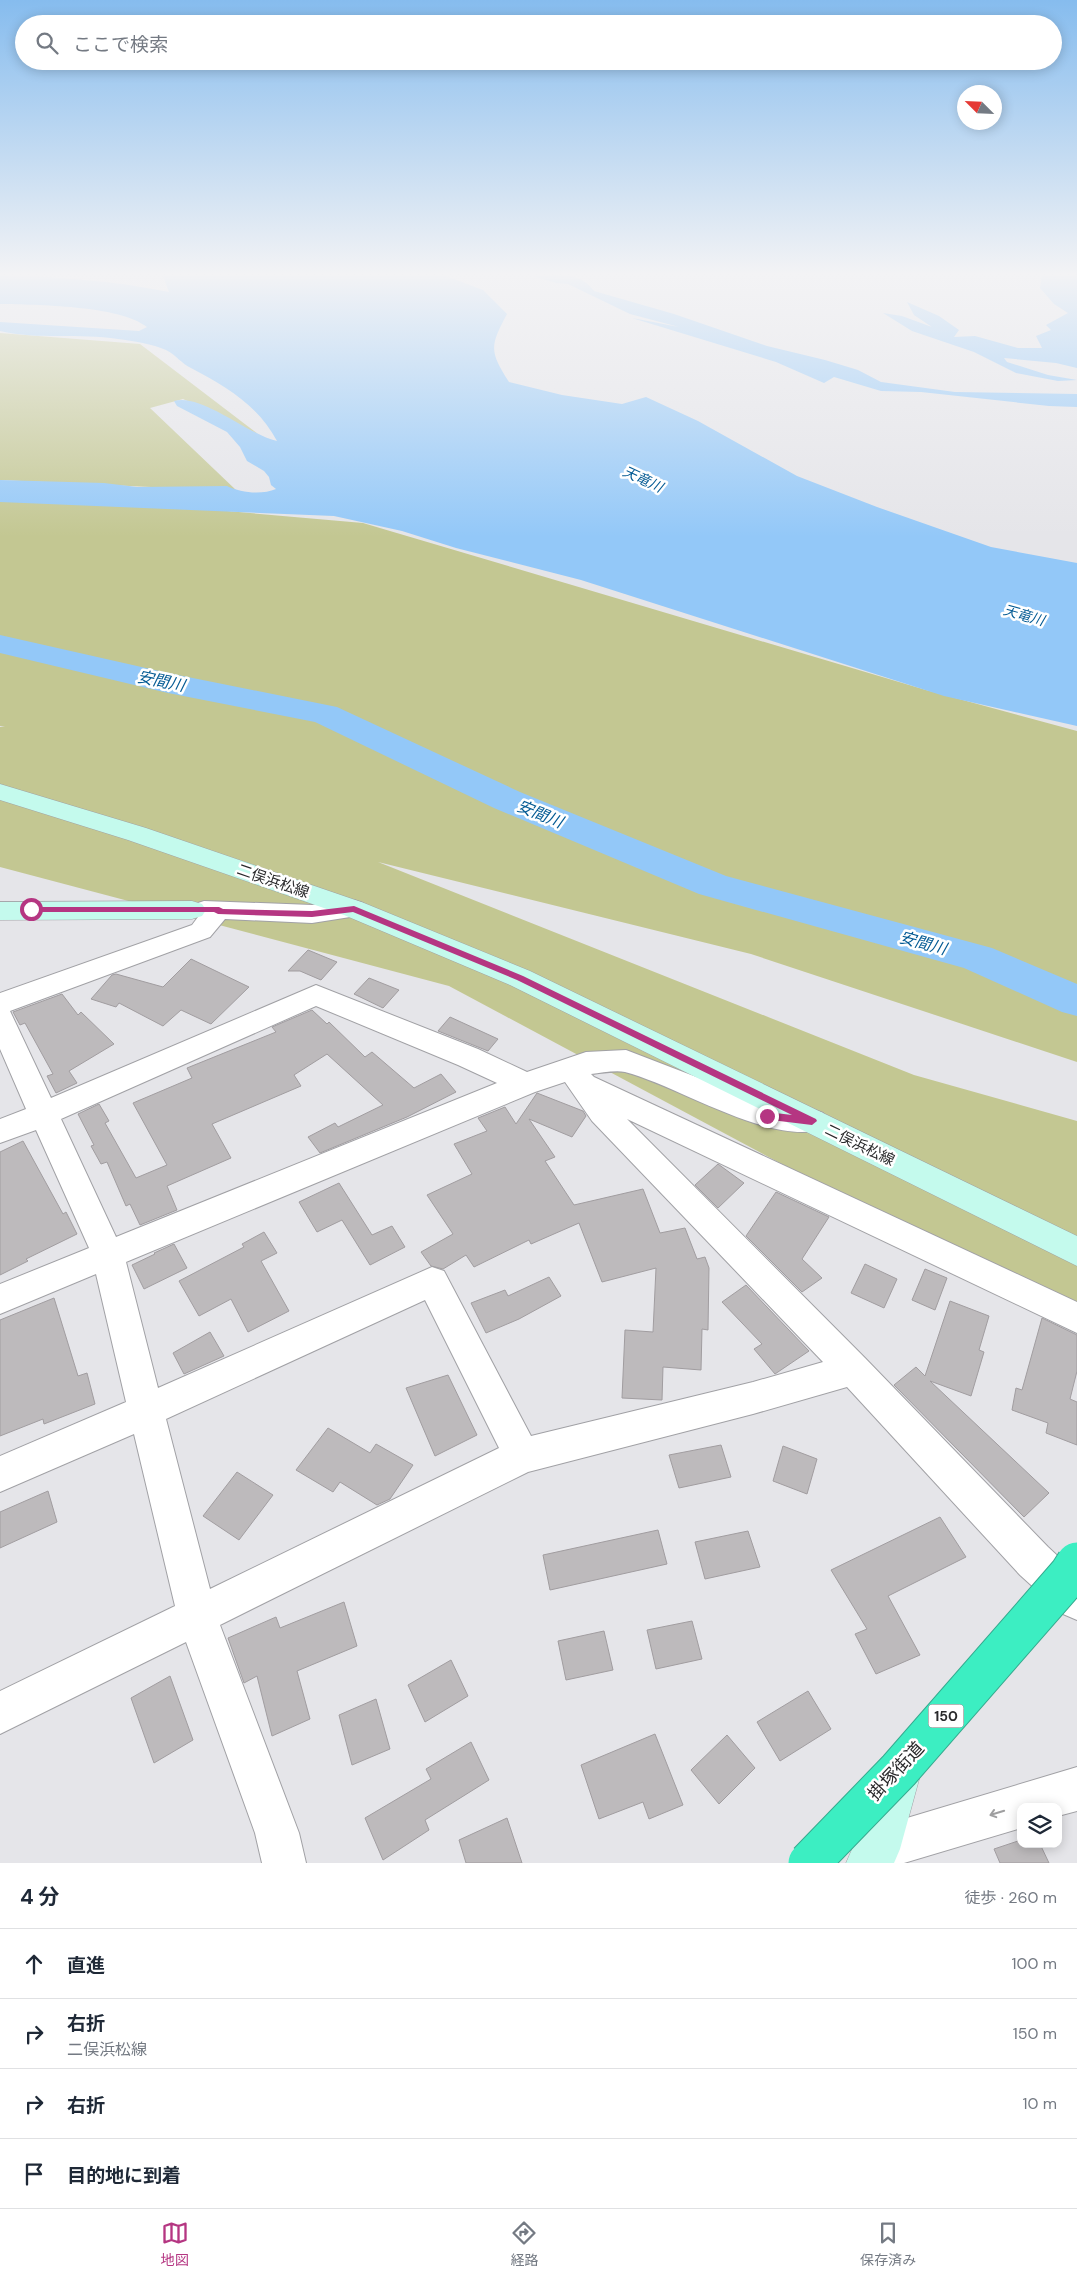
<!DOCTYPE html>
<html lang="ja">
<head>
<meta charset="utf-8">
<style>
	:root { --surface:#fff; --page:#f2f2f3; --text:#1f2937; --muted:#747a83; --line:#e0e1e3; --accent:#b53682 }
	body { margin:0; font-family:"DM Sans","Noto Sans JP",sans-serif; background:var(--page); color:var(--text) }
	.controls { position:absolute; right:15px; bottom:15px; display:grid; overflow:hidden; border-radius:10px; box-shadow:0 2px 12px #0003 }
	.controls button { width:45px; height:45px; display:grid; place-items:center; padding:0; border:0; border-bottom:1px solid var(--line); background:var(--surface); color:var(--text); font:25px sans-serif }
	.compass { position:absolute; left:957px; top:85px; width:45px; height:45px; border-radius:50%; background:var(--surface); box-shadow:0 2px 12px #0003; rotate:294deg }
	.stop { position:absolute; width:15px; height:15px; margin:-11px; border:4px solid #b53682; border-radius:50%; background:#fff }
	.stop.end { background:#b53682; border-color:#fff; box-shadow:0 1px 5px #0008 }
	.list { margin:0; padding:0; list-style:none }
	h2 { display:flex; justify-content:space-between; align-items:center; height:65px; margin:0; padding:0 20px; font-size:21px }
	h2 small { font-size:16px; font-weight:400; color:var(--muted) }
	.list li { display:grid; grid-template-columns:32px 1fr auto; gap:15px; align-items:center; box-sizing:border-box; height:70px; padding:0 20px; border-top:1px solid var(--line) }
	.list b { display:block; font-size:19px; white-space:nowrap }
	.list p { margin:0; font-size:16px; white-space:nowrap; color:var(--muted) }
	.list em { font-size:16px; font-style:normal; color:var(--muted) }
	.icon { flex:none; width:28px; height:28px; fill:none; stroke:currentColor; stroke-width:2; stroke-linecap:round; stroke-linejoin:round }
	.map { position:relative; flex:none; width:1077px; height:1863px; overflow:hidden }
	.search { position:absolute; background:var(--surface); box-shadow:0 2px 12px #0003; left:15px; right:15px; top:15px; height:55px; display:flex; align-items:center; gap:12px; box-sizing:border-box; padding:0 18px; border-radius:28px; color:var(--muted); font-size:19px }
	.sheet { height:345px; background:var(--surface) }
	nav { display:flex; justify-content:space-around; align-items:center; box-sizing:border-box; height:70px; border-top:1px solid var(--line); background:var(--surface); font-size:14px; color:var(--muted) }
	nav a { display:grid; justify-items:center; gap:2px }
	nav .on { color:var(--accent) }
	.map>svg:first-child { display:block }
	.green { fill:#c3c792 }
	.water { fill:#93c8f8 }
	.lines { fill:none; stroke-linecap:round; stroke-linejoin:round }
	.river { fill:#93c8f8; fill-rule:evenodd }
	.building { fill:#bdbabc; stroke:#a19da0 }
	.street-casing { stroke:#a1a1a5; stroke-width:2 }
	.secondary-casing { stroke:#a1a1a5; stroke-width:1 }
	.street { fill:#fff; fill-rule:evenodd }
	.secondary { fill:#c4faed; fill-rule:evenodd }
	.highway-bridge-casing { stroke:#36a98e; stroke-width:43; stroke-linecap:butt }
	.highway-bridge { stroke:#3ceec2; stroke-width:41 }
	.oneway { stroke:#9f9fa0 }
	.route { fill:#b53682 }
	.labels { text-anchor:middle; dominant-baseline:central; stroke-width:5; stroke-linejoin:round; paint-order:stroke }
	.far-water-label { font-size:14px; font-style:italic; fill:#045b94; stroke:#fff }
	.shield { fill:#fff; stroke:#6a6a6b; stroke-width:1 }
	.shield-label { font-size:14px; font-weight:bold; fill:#2a2a2c }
	.street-label { font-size:15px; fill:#2a2a2c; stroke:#fff }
	.water-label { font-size:16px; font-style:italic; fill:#045b94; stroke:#fff }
	.near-street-label { font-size:18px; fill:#2a2a2c; stroke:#fff }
</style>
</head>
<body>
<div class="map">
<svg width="1077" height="1863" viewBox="0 0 1077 1863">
	<rect width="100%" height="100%" fill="#e5e5e9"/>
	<g class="green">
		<polygon points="0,333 140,344 258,434 183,399 150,408 237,491 0,480"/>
		<polygon points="0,491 363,523 926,690 1077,731 1077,1062 751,954 378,862 914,1075 1077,1121 1077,1322 449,986 0,867 0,727 5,727 0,726"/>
	</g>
	<g class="water">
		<path d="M0 276C55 276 114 281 169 292L163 276H446L483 290 507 314C490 346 489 351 509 382L562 395 622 404 646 397 698 421 797 476 877 507 991 547 1077 563V726L944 696 581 580 456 548 402 531 334 516 0 502V480L104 483 137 487 227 486C241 493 262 495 276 489L271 485 269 477 264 471 247 461 240 447 227 432 177 406 174 401C202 393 248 435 277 441 258 405 225 386 191 368 182 364 176 355 166 350 153 344 133 341 118 339 79 333 39 340 0 331V322L139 331 147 327C119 305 36 305 0 304Z"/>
		<path d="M533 276C556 276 579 270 594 291L674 314 767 346 825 360 858 370 881 382 955 392 1077 394V407L1049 406 921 392 881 391 834 377 824 383 776 362 632 318 679 327 630 314 568 284 556 283Z"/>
		<polygon points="1042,276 1077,276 1077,368 1056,363 1004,358 1007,362 1048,375 1077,380 1058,381 1016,373 974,352 912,331 883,313 902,316 932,327 914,315 907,302 939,316 959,330 954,337 975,336 1018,348 1042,348 1036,336 1051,330 1046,325 1068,313 1054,304 1040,288"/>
	</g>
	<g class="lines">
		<polygon class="river" points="0,635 168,673 337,707 520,792 726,876 992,948 1077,984 1077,1016 1062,1012 964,968 699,894 494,808 315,722 168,693 0,653"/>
	</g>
	<g class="building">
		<polygon points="308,950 337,962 321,980 300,971 288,971"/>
		<polygon points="191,959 249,987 211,1024 181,1010 163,1026 119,1003 116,1007 91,999 112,975 116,974 163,987"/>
		<polygon points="369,978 399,990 383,1008 354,994"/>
		<polygon points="62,994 78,1015 81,1012 114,1044 69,1071 77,1083 56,1093 47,1076 53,1074 25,1023 20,1025 13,1012"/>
		<polygon points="312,1010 327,1024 329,1022 365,1057 372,1052 414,1088 441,1074 456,1092 407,1117 320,1153 308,1137 335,1123 338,1127 383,1105 327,1054 294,1075 301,1086 212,1124 231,1158 167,1186 177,1210 140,1225 130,1204 126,1206 107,1162 101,1164 91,1146 94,1145 78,1114 99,1104 109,1121 105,1123 136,1178 167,1165 133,1103 192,1078 187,1068 276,1032 272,1027"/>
		<polygon points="450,1017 498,1039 488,1051 438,1031"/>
		<polygon points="537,1093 583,1111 586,1116 572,1137 529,1119 555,1157 545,1161 574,1205 643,1189 660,1233 685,1228 697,1259 705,1257 709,1268 708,1330 702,1329 701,1370 663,1367 662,1400 622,1398 625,1330 653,1332 656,1268 602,1282 579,1223 531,1244 529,1240 474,1267 466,1255 443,1269 431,1266 421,1252 453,1234 427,1195 472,1174 454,1144 487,1131 478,1118 505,1107 516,1124"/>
		<polygon points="23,1141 63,1214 66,1212 77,1234 26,1259 28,1261 0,1275 0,1152"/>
		<polygon points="718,1164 744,1183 718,1208 695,1185"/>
		<polygon points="339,1183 372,1235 392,1226 405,1247 370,1265 342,1220 317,1232 299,1202"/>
		<polygon points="776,1192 829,1217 802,1259 822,1278 802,1292 746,1236"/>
		<polygon points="264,1232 277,1253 261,1261 289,1311 248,1332 231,1299 199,1316 179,1281 244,1247 242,1244"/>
		<polygon points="174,1244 187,1268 144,1289 132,1265 155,1254 154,1253"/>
		<polygon points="865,1264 897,1279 884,1308 851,1293"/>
		<polygon points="925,1269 947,1278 935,1310 912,1300"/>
		<polygon points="549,1277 561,1296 519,1319 486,1333 471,1303 505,1290 508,1296"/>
		<polygon points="746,1285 809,1351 775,1374 754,1349 762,1344 722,1302"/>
		<polygon points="54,1298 78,1376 87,1373 95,1404 44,1424 43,1419 0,1436 0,1320"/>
		<polygon points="950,1301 989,1316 979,1350 984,1352 971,1396 930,1381 1049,1493 1024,1517 894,1385 916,1367 925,1376"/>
		<polygon points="1042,1318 1077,1335 1077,1371 1070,1399 1077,1402 1077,1445 1046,1433 1048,1423 1012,1410 1016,1388 1022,1390"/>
		<polygon points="210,1332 224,1356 184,1374 173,1353"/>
		<polygon points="448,1375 477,1435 435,1456 406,1388"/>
		<polygon points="328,1428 370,1453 376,1444 413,1465 390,1499 377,1505 340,1482 333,1492 296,1470"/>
		<polygon points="721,1445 731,1477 679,1488 669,1455"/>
		<polygon points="783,1446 817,1459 807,1494 773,1481"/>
		<polygon points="237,1472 273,1495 239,1540 203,1516"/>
		<polygon points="48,1491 57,1522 0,1548 0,1512"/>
		<polygon points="940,1517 966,1557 888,1596 920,1655 876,1674 855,1634 867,1629 831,1570"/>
		<polygon points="658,1530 667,1564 550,1590 543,1555"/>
		<polygon points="748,1531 760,1567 705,1579 695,1542"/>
		<polygon points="344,1602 357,1646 297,1671 310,1719 272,1736 257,1676 244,1683 228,1638 276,1617 280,1628"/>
		<polygon points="692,1621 702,1659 656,1669 647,1630"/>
		<polygon points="604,1631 613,1670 566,1680 558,1641"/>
		<polygon points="451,1660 468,1696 425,1722 408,1685"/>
		<polygon points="170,1676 193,1740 154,1763 131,1698"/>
		<polygon points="808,1691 831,1729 780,1761 757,1722"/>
		<polygon points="376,1699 390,1749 352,1765 339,1715"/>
		<polygon points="655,1734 683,1805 649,1819 643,1802 599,1819 581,1765"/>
		<polygon points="727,1735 755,1768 719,1804 691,1770"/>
		<polygon points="471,1742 489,1780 425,1820 429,1830 383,1860 365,1818 431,1779 426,1769"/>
		<polygon points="507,1818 522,1863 466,1863 459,1840"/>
		<polygon points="1021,1840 1021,1844 1040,1844 1049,1863 1000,1863 994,1849"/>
	</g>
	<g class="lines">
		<defs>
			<g id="street">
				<path d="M354 900 363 903 367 909 363 915 312 923 225 919 210 937 10 1011 51 1098 316 985 478 1049 527 1072 586 1052 626 1050 769 1105 812 1109 823 1113 827 1121 823 1129C770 1146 679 1086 625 1072 615 1070 601 1073 591 1074L594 1077 1077 1302V1333L627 1119 865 1358 1048 1547 1077 1574V1620L1063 1614 1020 1575 847 1387 753 1414 528 1472 220 1625 299 1833 306 1863H262L255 1833 186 1642 0 1734V1691L175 1606 134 1434 0 1492V1456L126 1402 96 1274 0 1314V1284L89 1248 36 1130 0 1143V1119L26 1109 0 1049V993L192 925 198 917 195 916 191 910 195 904 204 901 312 905ZM316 1006 458 1065 497 1083 116 1237 61 1119ZM565 1082 592 1121 823 1362 753 1382 531 1436 444 1271 432 1267 158 1388 126 1262 535 1092ZM425 1300 499 1448 210 1589 166 1419Z"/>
				<polygon points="1077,1767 1077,1811 1058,1816 1058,1807 1021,1807 1021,1828 904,1863 861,1863 855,1849 861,1833 877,1827"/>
			</g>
			<g id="secondary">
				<polygon points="0,784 146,828 364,903 530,971 1077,1236 1077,1266 510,985 344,915 128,840 0,800"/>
				<polygon points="192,901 202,904 206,910 202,916 192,919 0,920 0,902"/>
				<polygon points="897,1753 913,1760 920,1776 900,1849 894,1863 846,1863 856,1840 881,1760"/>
			</g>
		</defs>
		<use href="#street" class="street-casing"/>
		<use href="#secondary" class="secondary-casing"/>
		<use href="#street" class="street"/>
		<use href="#secondary" class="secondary"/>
		<defs>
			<polyline id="highway-bridge" points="809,1863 899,1770 1070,1574 1077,1563"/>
		</defs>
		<use href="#highway-bridge" class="highway-bridge-casing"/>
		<use href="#highway-bridge" class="highway-bridge"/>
	</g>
	<defs><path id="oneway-shaft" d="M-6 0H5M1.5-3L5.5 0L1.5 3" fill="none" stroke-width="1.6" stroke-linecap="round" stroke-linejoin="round" transform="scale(1.25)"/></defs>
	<use class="oneway" href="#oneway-shaft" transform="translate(997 1813) rotate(163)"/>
	<linearGradient id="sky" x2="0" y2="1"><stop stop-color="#86bcee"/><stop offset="0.51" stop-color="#f3f3f5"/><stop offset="1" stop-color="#f3f3f5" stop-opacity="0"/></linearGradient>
	<rect width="1077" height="537" fill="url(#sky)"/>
	<polygon class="route" points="354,906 523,976 816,1119 817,1121 812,1125 763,1119 762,1116 767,1112 792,1115 517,980 353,912 312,917 218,914 214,912 31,912 27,909 31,907 219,907 223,909 312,911"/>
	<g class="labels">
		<g class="far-water-label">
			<text transform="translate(643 479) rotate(25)">天竜川</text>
			<text transform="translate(1024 615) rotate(16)">天竜川</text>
		</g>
		<rect class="shield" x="928.5" y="1704.5" width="35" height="23" rx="4"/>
		<g class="shield-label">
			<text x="946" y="1716">150</text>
		</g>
		<g class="street-label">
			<text transform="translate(273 881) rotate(19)">二俣浜松線</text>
			<text transform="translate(860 1145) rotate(26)">二俣浜松線</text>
		</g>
		<g class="water-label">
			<text transform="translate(161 681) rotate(12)">安間川</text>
			<text transform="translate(540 814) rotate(22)">安間川</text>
			<text transform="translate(923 943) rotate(15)">安間川</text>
		</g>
		<g class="near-street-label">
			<text transform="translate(896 1771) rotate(-47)">掛塚街道</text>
		</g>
	</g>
</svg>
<div class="controls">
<button><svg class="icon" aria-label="layers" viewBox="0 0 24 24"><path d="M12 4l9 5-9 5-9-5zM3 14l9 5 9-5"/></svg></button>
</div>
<svg class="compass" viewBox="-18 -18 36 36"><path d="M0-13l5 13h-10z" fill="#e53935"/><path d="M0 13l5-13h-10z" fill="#747a83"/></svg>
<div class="stop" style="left:31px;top:909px"></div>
<div class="stop end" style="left:767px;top:1116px"></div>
<div class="search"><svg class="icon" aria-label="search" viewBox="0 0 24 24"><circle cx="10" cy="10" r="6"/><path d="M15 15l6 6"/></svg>ここで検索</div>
</div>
<section class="sheet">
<h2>4 分<small>徒歩 · 260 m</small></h2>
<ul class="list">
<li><svg class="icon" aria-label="ahead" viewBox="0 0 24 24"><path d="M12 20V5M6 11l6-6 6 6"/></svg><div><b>直進</b></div><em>100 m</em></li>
<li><svg class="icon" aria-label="right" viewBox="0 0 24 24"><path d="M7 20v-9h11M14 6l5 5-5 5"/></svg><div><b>右折</b><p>二俣浜松線</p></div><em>150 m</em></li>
<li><svg class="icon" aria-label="right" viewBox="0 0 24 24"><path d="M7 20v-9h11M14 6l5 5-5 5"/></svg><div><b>右折</b></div><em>10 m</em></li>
<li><svg class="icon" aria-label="arrive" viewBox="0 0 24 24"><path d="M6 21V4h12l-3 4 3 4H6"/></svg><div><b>目的地に到着</b></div></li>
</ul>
</section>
<nav>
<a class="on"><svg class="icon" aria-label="map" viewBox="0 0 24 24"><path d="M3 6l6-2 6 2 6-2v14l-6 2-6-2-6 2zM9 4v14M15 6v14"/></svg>地図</a>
<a><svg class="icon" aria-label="directions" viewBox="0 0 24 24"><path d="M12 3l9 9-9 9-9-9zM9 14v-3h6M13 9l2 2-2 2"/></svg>経路</a>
<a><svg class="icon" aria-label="saved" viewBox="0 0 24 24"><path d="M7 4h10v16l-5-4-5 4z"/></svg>保存済み</a>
</nav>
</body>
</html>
